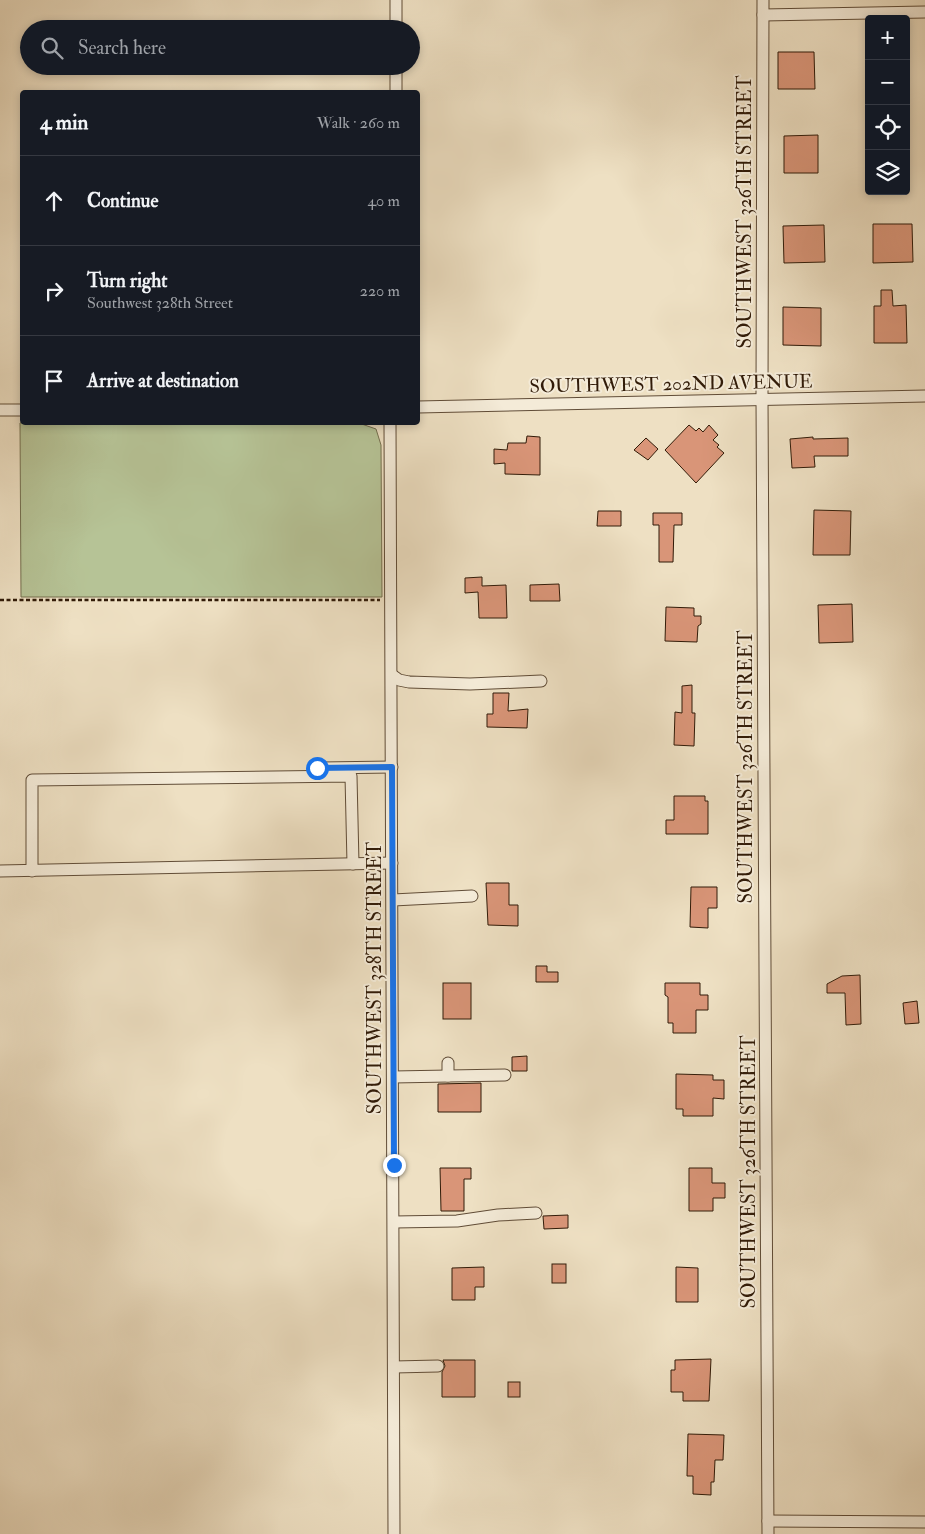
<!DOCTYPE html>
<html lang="en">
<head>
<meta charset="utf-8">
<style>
	:root { --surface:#171b24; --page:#242831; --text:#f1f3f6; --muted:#9ea1a6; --line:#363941 }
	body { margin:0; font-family:"IM FELL Double Pica",serif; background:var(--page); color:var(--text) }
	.controls { position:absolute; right:15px; top:15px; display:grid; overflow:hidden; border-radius:5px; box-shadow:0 2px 8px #0003 }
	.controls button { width:45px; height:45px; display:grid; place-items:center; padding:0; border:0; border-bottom:1px solid var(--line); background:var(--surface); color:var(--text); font:25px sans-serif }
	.stop { position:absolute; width:15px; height:15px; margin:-11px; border:4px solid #1a73e8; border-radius:50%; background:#fff }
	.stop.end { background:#1a73e8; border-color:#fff; box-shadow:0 1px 5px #0008 }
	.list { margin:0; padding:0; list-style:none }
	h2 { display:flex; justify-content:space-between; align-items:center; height:65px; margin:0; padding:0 20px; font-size:21px }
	h2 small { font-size:16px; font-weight:400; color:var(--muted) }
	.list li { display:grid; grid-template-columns:32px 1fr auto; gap:15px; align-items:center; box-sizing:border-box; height:90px; padding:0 20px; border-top:1px solid var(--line) }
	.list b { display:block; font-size:19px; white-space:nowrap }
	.list p { margin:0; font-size:16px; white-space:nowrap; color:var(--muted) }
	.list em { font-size:16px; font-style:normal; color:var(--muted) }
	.icon { flex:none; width:28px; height:28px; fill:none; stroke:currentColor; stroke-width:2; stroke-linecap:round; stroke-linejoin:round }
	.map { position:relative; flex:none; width:925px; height:1534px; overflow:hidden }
	.search { position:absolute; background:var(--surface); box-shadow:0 2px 8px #0003; left:20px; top:20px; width:400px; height:55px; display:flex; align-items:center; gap:12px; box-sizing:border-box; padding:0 18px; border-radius:28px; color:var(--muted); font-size:19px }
	.panel { position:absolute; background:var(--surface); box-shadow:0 2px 8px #0003; left:20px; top:90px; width:400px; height:335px; border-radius:5px }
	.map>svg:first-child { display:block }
	.green { fill:#b6c396; stroke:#746f4f }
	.building { fill:#d99578; stroke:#311b08 }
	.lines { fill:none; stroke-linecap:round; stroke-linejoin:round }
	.minor-casing { stroke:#604c37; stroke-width:13 }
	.path { stroke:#311b08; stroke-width:2.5; stroke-dasharray:4 2.5; stroke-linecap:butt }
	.minor { stroke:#f4ebd8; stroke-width:11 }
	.route { stroke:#1a73e8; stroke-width:6 }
	.labels { text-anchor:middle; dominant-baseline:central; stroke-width:4; stroke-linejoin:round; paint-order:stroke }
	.street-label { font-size:19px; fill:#311b08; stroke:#f4ebd8 }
</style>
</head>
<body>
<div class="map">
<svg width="925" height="1534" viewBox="0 0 925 1534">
	<rect width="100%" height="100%" fill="#eee0c3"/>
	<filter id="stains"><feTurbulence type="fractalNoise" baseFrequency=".004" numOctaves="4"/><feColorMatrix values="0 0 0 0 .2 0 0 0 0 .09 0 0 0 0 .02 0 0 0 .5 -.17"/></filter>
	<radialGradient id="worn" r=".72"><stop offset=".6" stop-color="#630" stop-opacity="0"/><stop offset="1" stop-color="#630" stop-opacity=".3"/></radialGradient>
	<polygon class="green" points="22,422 356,422 376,429 381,445 382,597 21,597 20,423"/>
	<g class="building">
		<polygon points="778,52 814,52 815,89 778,89"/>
		<polygon points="818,135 818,173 784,173 784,136"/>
		<polygon points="873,224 912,224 913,262 873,263"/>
		<polygon points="824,225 825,262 784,263 783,226"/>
		<polygon points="881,290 892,290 893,306 906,305 907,343 874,343 874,306 881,306"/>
		<polygon points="783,307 821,308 821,346 783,345"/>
		<polygon points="689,425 696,431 699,428 703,432 709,425 718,435 713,440 719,445 717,447 724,453 696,483 665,450"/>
		<polygon points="527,436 540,437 540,475 505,474 505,463 494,464 494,449 507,450 508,443 526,443"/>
		<polygon points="813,437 813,439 848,438 848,456 814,456 815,467 792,468 790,439"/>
		<polygon points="646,438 658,449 648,460 634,450"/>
		<polygon points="814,510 851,511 850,555 813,555"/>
		<polygon points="598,511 621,511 621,526 597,526"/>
		<polygon points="653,513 682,513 682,525 674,525 673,562 659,562 659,525 653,525"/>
		<polygon points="482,577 482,586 506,585 507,618 479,618 478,592 465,593 465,578"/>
		<polygon points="559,584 560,601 530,601 530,585"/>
		<polygon points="852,604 853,642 819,643 818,605"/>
		<polygon points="666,607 694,608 694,616 701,616 701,624 698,626 697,642 665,641"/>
		<polygon points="692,685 692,713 695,713 694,746 674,745 675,712 682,713 682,686"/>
		<polygon points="493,693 509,693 508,711 528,709 527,728 487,727 487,714 493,714"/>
		<polygon points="674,796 705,796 705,801 708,801 708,834 666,834 666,820 674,820"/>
		<polygon points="486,883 509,883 509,905 518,905 518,926 488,925"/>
		<polygon points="691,887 717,887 717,908 708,908 708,928 690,927"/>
		<polygon points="536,966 547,966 547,972 558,972 558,982 536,982"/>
		<polygon points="860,975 861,1024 846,1025 845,993 827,993 827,984 842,976"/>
		<rect x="443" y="983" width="28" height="36"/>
		<polygon points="665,983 700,983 700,995 708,995 708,1010 696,1010 696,1033 673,1033 673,1023 668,1023 668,997 665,995"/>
		<polygon points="917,1001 919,1023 905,1024 903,1003"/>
		<polygon points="527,1056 527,1071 512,1071 512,1057"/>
		<polygon points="676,1074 713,1075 713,1080 724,1080 724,1099 713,1098 713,1116 683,1116 683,1109 676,1109"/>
		<polygon points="481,1083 481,1112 438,1112 438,1084"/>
		<polygon points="440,1168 471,1168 471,1179 464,1179 464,1211 441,1211"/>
		<polygon points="689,1168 712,1168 712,1183 725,1183 725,1198 713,1198 713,1211 689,1211"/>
		<polygon points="568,1215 568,1228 544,1229 543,1216"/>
		<rect x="552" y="1264" width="14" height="19"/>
		<polygon points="484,1267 484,1287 475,1287 475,1300 452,1300 452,1268"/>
		<polygon points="676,1267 698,1268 698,1302 676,1302"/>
		<polygon points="711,1359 709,1401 683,1401 683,1392 671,1392 671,1370 675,1370 675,1360"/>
		<polygon points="443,1360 475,1360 475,1397 442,1397 442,1372 445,1366"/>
		<rect x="508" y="1382" width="12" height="15"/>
		<polygon points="688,1434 724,1435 723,1460 715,1460 714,1482 711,1482 711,1495 693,1494 693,1476 687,1476"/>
	</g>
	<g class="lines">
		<defs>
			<g id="minor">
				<polyline points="763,0 762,399 768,1534"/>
				<polyline points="763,15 925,12"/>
				<polyline points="396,29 396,0"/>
				<polyline points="396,92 396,66"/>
				<polyline points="418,407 925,396"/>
				<polyline points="0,410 22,410"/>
				<polyline points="390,422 394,1534"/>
				<polyline points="392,675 399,680 409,682 470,684 541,681"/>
				<polyline points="321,768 392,767"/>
				<polyline points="0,871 392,863"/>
				<polyline points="32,871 32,780 351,776 353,864"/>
				<polyline points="393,900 472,896"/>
				<polyline points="448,1063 448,1076"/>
				<polyline points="393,1077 505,1075"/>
				<polyline points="394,1222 457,1221 498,1215 536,1213"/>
				<polyline points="394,1367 438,1366"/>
				<polyline points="768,1521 925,1522"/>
			</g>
		</defs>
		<use href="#minor" class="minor-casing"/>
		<polyline class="path" points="0,600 380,600"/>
		<use href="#minor" class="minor"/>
	</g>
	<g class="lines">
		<polyline class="route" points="317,768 392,767 394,1165"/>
	</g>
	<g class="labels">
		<g class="street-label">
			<text transform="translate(745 212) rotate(-90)">SOUTHWEST 326TH STREET</text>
			<text transform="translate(671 384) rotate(-1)">SOUTHWEST 202ND AVENUE</text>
			<text transform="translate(746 767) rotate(-90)">SOUTHWEST 326TH STREET</text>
			<text transform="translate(375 978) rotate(-90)">SOUTHWEST 328TH STREET</text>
			<text transform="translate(749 1172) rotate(-90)">SOUTHWEST 326TH STREET</text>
		</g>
	</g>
	<rect width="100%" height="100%" filter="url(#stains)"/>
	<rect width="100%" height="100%" fill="url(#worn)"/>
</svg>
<div class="controls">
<button>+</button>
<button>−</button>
<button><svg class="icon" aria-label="locate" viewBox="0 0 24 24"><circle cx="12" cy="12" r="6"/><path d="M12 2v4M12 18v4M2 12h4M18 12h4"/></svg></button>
<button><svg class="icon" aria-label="layers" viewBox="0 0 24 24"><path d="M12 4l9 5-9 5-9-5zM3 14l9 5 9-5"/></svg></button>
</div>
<div class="stop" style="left:317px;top:768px"></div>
<div class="stop end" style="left:394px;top:1165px"></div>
<div class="search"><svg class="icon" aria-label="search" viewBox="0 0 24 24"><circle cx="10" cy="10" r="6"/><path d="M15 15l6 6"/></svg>Search here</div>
<section class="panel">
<h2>4 min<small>Walk · 260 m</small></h2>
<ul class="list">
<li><svg class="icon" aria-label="ahead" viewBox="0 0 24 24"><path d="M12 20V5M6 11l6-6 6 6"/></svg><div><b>Continue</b></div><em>40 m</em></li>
<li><svg class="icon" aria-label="right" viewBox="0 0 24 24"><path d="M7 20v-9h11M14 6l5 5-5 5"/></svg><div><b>Turn right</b><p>Southwest 328th Street</p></div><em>220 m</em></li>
<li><svg class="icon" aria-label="arrive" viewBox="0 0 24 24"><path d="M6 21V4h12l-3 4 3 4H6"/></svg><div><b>Arrive at destination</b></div></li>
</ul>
</section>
</div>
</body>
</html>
